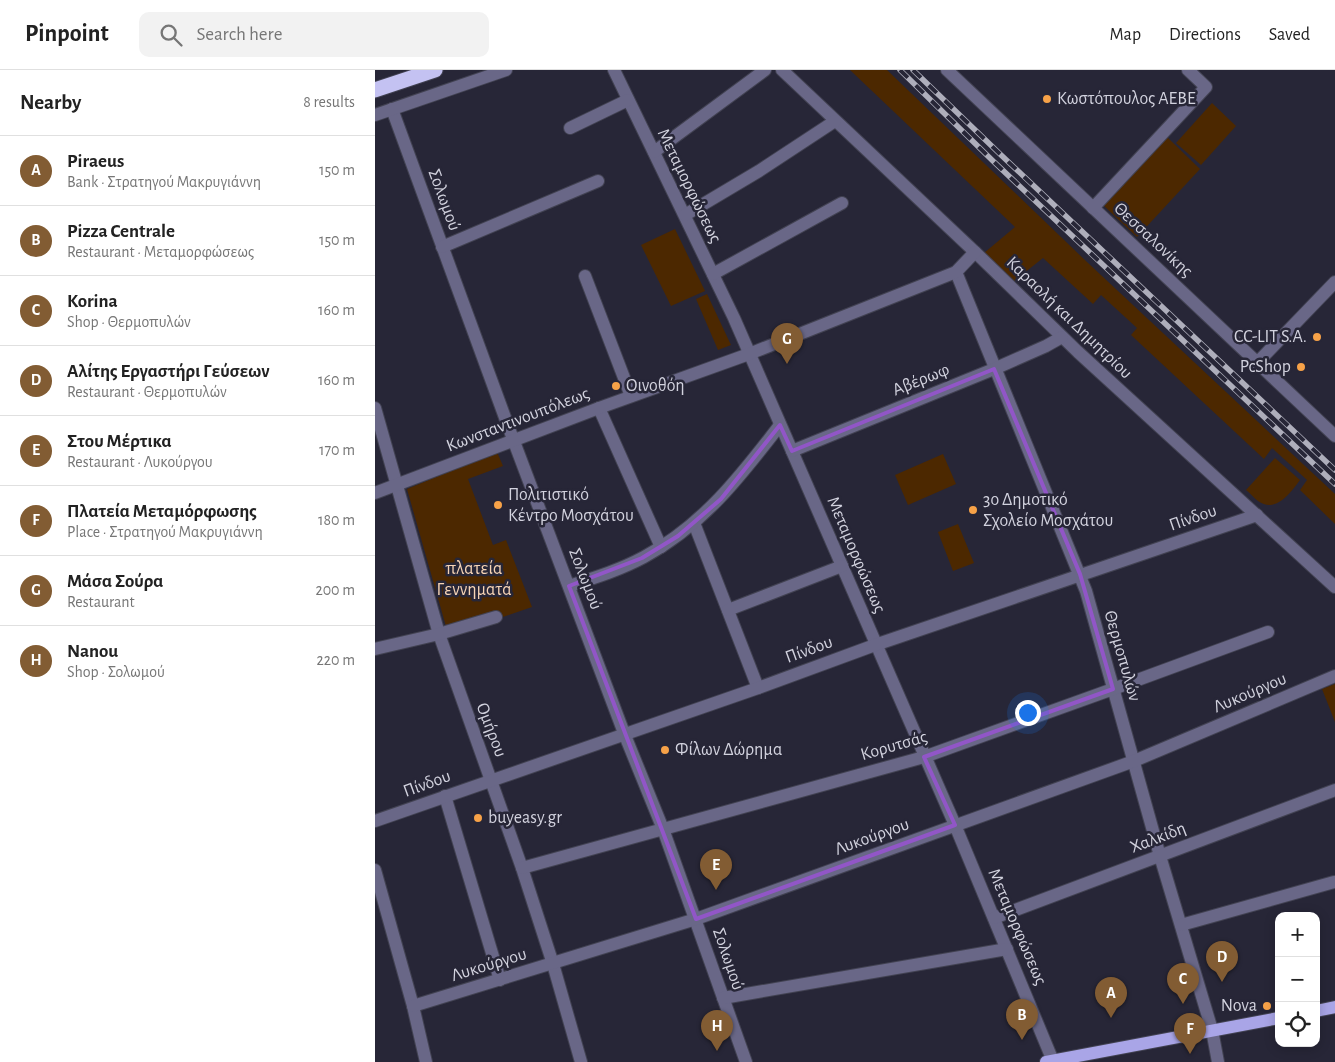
<!DOCTYPE html>
<html lang="en">
<head>
<meta charset="utf-8">
<style>
	:root { --surface:#fff; --page:#f2f2f2; --text:#222; --muted:#767676; --line:#e0e0e0; --accent:#825c33 }
	body { margin:0; font-family:"Alegreya Sans",sans-serif; background:var(--page); color:var(--text) }
	.controls { position:absolute; right:15px; bottom:15px; display:grid; overflow:hidden; border-radius:10px; box-shadow:0 2px 12px #0003 }
	.controls button { width:45px; height:45px; display:grid; place-items:center; padding:0; border:0; border-bottom:1px solid var(--line); background:var(--surface); color:var(--text); font:25px sans-serif }
	.you { position:absolute; left:652px; top:642px; width:18px; height:18px; margin:-12px; border:4px solid #fff; border-radius:50%; background:#1a73e8; box-shadow:0 0 0 8px #1a73e833 }
	.badge { display:grid; place-items:center; width:32px; height:32px; border-radius:50%; background:var(--accent); color:#fff; font-size:16px; font-weight:700 }
	.pin { position:absolute; translate:-50% -41px; filter:drop-shadow(0 1px 2px #0008) }
	.pin::after { content:''; position:absolute; top:26px; width:18px; height:15px; background:inherit; clip-path:polygon(0 0,100% 0,50% 100%) }
	.list { margin:0; padding:0; list-style:none }
	h2 { display:flex; justify-content:space-between; align-items:center; height:65px; margin:0; padding:0 20px; font-size:21px }
	h2 small { font-size:16px; font-weight:400; color:var(--muted) }
	.list li { display:grid; grid-template-columns:32px 1fr auto; gap:15px; align-items:center; box-sizing:border-box; height:70px; padding:0 20px; border-top:1px solid var(--line) }
	.list b { display:block; font-size:19px; white-space:nowrap }
	.list p { margin:0; font-size:16px; white-space:nowrap; color:var(--muted) }
	.list em { font-size:16px; font-style:normal; color:var(--muted) }
	.icon { flex:none; width:28px; height:28px; fill:none; stroke:currentColor; stroke-width:2; stroke-linecap:round; stroke-linejoin:round }
	.map { position:relative; flex:none; width:960px; height:992px; overflow:hidden }
	header { display:flex; align-items:center; gap:30px; box-sizing:border-box; height:70px; padding:0 25px; background:var(--surface); border-bottom:1px solid var(--line) }
	header strong { font-size:24px }
	nav { display:flex; gap:28px; margin-inline-start:auto; font-size:18px }
	.search { width:350px; height:45px; background:var(--page); display:flex; align-items:center; gap:12px; box-sizing:border-box; padding:0 18px; border-radius:10px; color:var(--muted); font-size:19px }
	main { display:flex }
	aside { flex:1; background:var(--surface) }
	.map>svg:first-child { display:block }
	.green { fill:#4c2800 }
	.lines { fill:none; stroke-linecap:round; stroke-linejoin:round }
	.minor-casing { stroke:#424252; stroke-width:14 }
	.major-casing { stroke:#424252; stroke-width:14 }
	.highway-casing { stroke:#424252; stroke-width:17 }
	.minor { stroke:#696787; stroke-width:12 }
	.major { stroke:#a9a5e7; stroke-width:12 }
	.highway { stroke:#c4c2f2; stroke-width:15 }
	.rail-casing { stroke:#aeaebb; stroke-width:5.5 }
	.rail { stroke:#272637; stroke-width:4; stroke-dasharray:11; stroke-linecap:butt }
	.marked { fill:none; stroke:#9156c7; stroke-width:4; stroke-linejoin:round }
	.poi-dot { fill:#f7a248; stroke:#272637; stroke-width:2 }
	.labels { text-anchor:middle; dominant-baseline:central; stroke-width:5; stroke-linejoin:round; paint-order:stroke }
	.poi-label { font-size:18px; fill:#d2d2de; stroke:#272637; text-anchor:start }
	.street-label { font-size:18px; fill:#d2d2de; stroke:#272637 }
	.park-label { font-size:18px; fill:#f7d4b5; stroke:#272637 }
</style>
</head>
<body>
<header>
<strong>Pinpoint</strong>
<div class="search"><svg class="icon" aria-label="search" viewBox="0 0 24 24"><circle cx="10" cy="10" r="6"/><path d="M15 15l6 6"/></svg>Search here</div>
<nav><a>Map</a><a>Directions</a><a>Saved</a></nav>
</header>
<main>
<aside>
<h2>Nearby<small>8 results</small></h2>
<ul class="list">
<li><span class="badge">A</span><div><b>Piraeus</b><p>Bank · Στρατηγού Μακρυγιάννη</p></div><em>150 m</em></li>
<li><span class="badge">B</span><div><b>Pizza Centrale</b><p>Restaurant · Μεταμορφώσεως</p></div><em>150 m</em></li>
<li><span class="badge">C</span><div><b>Korina</b><p>Shop · Θερμοπυλών</p></div><em>160 m</em></li>
<li><span class="badge">D</span><div><b>Αλίτης Εργαστήρι Γεύσεων</b><p>Restaurant · Θερμοπυλών</p></div><em>160 m</em></li>
<li><span class="badge">E</span><div><b>Στου Μέρτικα</b><p>Restaurant · Λυκούργου</p></div><em>170 m</em></li>
<li><span class="badge">F</span><div><b>Πλατεία Μεταμόρφωσης</b><p>Place · Στρατηγού Μακρυγιάννη</p></div><em>180 m</em></li>
<li><span class="badge">G</span><div><b>Μάσα Σούρα</b><p>Restaurant</p></div><em>200 m</em></li>
<li><span class="badge">H</span><div><b>Nanou</b><p>Shop · Σολωμού</p></div><em>220 m</em></li>
</ul>
</aside>
<div class="map">
<svg width="960" height="992" viewBox="0 0 960 992">
	<rect width="100%" height="100%" fill="#272637"/>
	<g class="green">
		<polygon points="475,0 512,0 712,192 960,424 960,454 925,420 932,410 897,378 889,389 756,265 762,258 726,225 718,234 668,188 638,212 609,183 640,157"/>
		<polygon points="837,33 861,56 826,95 801,73"/>
		<polygon points="792,67 825,99 762,167 728,135"/>
		<polygon points="300,159 330,221 296,236 266,175"/>
		<polygon points="332,224 356,275 343,280 321,229"/>
		<polygon points="122,382 128,396 93,409 118,475 131,470 157,537 125,548 72,560 32,419"/>
		<polygon points="568,384 581,414 533,435 520,405"/>
		<path d="M900 388 925 410C916 422 901 444 883 431 879 428 875 423 871 420Z"/>
		<polygon points="583,454 599,493 578,501 563,462"/>
		<polygon points="960,614 960,652 947,619"/>
	</g>
	<g class="lines">
		<defs>
			<g id="minor">
				<polyline points="239,0 359,248 580,755 678,991"/>
				<polyline points="407,0 600,182 703,282 960,517"/>
				<polyline points="572,0 960,366"/>
				<polyline points="17,39 132,353 249,663 288,759 371,992"/>
				<polyline points="0,45 131,0"/>
				<polyline points="195,58 253,30"/>
				<polyline points="279,82 390,0"/>
				<polyline points="718,138 831,17 813,0"/>
				<polyline points="310,145 384,101 460,51"/>
				<polyline points="67,177 223,111"/>
				<polyline points="581,202 711,521 785,786 837,960 843,992"/>
				<polyline points="338,204 467,133"/>
				<polyline points="210,206 256,326"/>
				<polyline points="882,293 960,212"/>
				<polyline points="0,338 64,564 147,798 178,894 206,992"/>
				<polyline points="224,338 286,477"/>
				<polyline points="417,381 619,299 671,276 687,267"/>
				<polyline points="0,423 224,338 374,284 581,202 600,182"/>
				<polyline points="319,453 383,618"/>
				<path d="M194 516C219 508 245 500 269 487 328 455 365 407 405 355"/>
				<polyline points="353,540 467,496"/>
				<polyline points="0,579 64,564 121,547"/>
				<polyline points="70,726 125,910"/>
				<polyline points="0,751 383,618 500,575 882,445"/>
				<polyline points="147,798 549,687 738,619 893,562"/>
				<polyline points="0,800 38,936 51,992"/>
				<polyline points="619,848 960,720"/>
				<polyline points="806,855 959,812"/>
				<polyline points="348,928 632,879"/>
				<polyline points="38,936 321,849 759,691 960,606"/>
			</g>
			<g id="major">
				<polyline points="941,941 960,937"/>
				<polyline points="671,992 904,948"/>
			</g>
			<polyline id="highway" points="0,20 60,0"/>
		</defs>
		<use href="#minor" class="minor-casing"/>
		<use href="#major" class="major-casing"/>
		<use href="#highway" class="highway-casing"/>
		<use href="#minor" class="minor"/>
		<use href="#major" class="major"/>
		<use href="#highway" class="highway"/>
		<defs>
			<g id="rail">
				<polyline points="525,0 618,91 960,414"/>
				<polyline points="538,0 625,84 960,400"/>
			</g>
		</defs>
		<use href="#rail" class="rail-casing"/>
		<use href="#rail" class="rail"/>
	</g>
	<path class="marked" d="M619 299 705 504 738 619 549 687 580 755 321 849 194 516 267 488 303 466 346 429 405 355 417 381Z"/>
	<g class="poi-dot">
		<circle cx="672" cy="29" r="5"/>
		<circle cx="942" cy="267" r="5"/>
		<circle cx="926" cy="297" r="5"/>
		<circle cx="241" cy="316" r="5"/>
		<circle cx="123" cy="435" r="5"/>
		<circle cx="598" cy="440" r="5"/>
		<circle cx="290" cy="680" r="5"/>
		<circle cx="103" cy="748" r="5"/>
		<circle cx="892" cy="936" r="5"/>
	</g>
	<g class="labels">
		<g class="poi-label">
			<text x="682" y="29">Κωστόπουλος ΑΕΒΕ</text>
			<text x="932" y="267" text-anchor="end">CC-LIT S.A.</text>
			<text x="916" y="297" text-anchor="end">PcShop</text>
			<text x="251" y="316">Οινοθόη</text>
			<text x="133" y="425">Πολιτιστικό<tspan x="133" dy="21">Κέντρο Μοσχάτου</tspan></text>
			<text x="608" y="430">3ο Δημοτικό<tspan x="608" dy="21">Σχολείο Μοσχάτου</tspan></text>
			<text x="300" y="680">Φίλων Δώρημα</text>
			<text x="113" y="748">buyeasy.gr</text>
			<text x="882" y="936" text-anchor="end">Nova</text>
		</g>
		<g class="street-label">
			<text transform="translate(314 116) rotate(64)">Μεταμορφώσεως</text>
			<text transform="translate(69 130) rotate(70)">Σολωμού</text>
			<text transform="translate(778 170) rotate(43)">Θεσσαλονίκης</text>
			<text transform="translate(694 248) rotate(44)">Καραολή και Δημητρίου</text>
			<text transform="translate(546 310) rotate(-22)">Αβέρωφ</text>
			<text transform="translate(143 350) rotate(-21)">Κωνσταντινουπόλεως</text>
			<text transform="translate(818 448) rotate(-19)">Πίνδου</text>
			<text transform="translate(481 485) rotate(67)">Μεταμορφώσεως</text>
			<text transform="translate(210 509) rotate(69)">Σολωμού</text>
			<text transform="translate(434 580) rotate(-20)">Πίνδου</text>
			<text transform="translate(747 586) rotate(74)">Θερμοπυλών</text>
			<text transform="translate(875 623) rotate(-23)">Λυκούργου</text>
			<text transform="translate(116 660) rotate(69)">Ομήρου</text>
			<text transform="translate(519 676) rotate(-16)">Κορυτσάς</text>
			<text transform="translate(52 714) rotate(-20)">Πίνδου</text>
			<text transform="translate(497 767) rotate(-20)">Λυκούργου</text>
			<text transform="translate(783 768) rotate(-21)">Χαλκίδη</text>
			<text transform="translate(642 857) rotate(67)">Μεταμορφώσεως</text>
			<text transform="translate(353 889) rotate(71)">Σολωμού</text>
			<text transform="translate(114 895) rotate(-17)">Λυκούργου</text>
		</g>
		<g class="park-label">
			<text x="99" y="499">πλατεία<tspan x="99" dy="21">Γεννηματά</tspan></text>
		</g>
	</g>
</svg>
<div class="controls">
<button>+</button>
<button>−</button>
<button><svg class="icon" aria-label="locate" viewBox="0 0 24 24"><circle cx="12" cy="12" r="6"/><path d="M12 2v4M12 18v4M2 12h4M18 12h4"/></svg></button>
</div>
<div class="you"></div>
<div class="pin badge" style="left:736px;top:948px">A</div>
<div class="pin badge" style="left:647px;top:970px">B</div>
<div class="pin badge" style="left:808px;top:934px">C</div>
<div class="pin badge" style="left:847px;top:912px">D</div>
<div class="pin badge" style="left:341px;top:820px">E</div>
<div class="pin badge" style="left:815px;top:984px">F</div>
<div class="pin badge" style="left:412px;top:294px">G</div>
<div class="pin badge" style="left:342px;top:981px">H</div>
</div>
</main>
</body>
</html>
